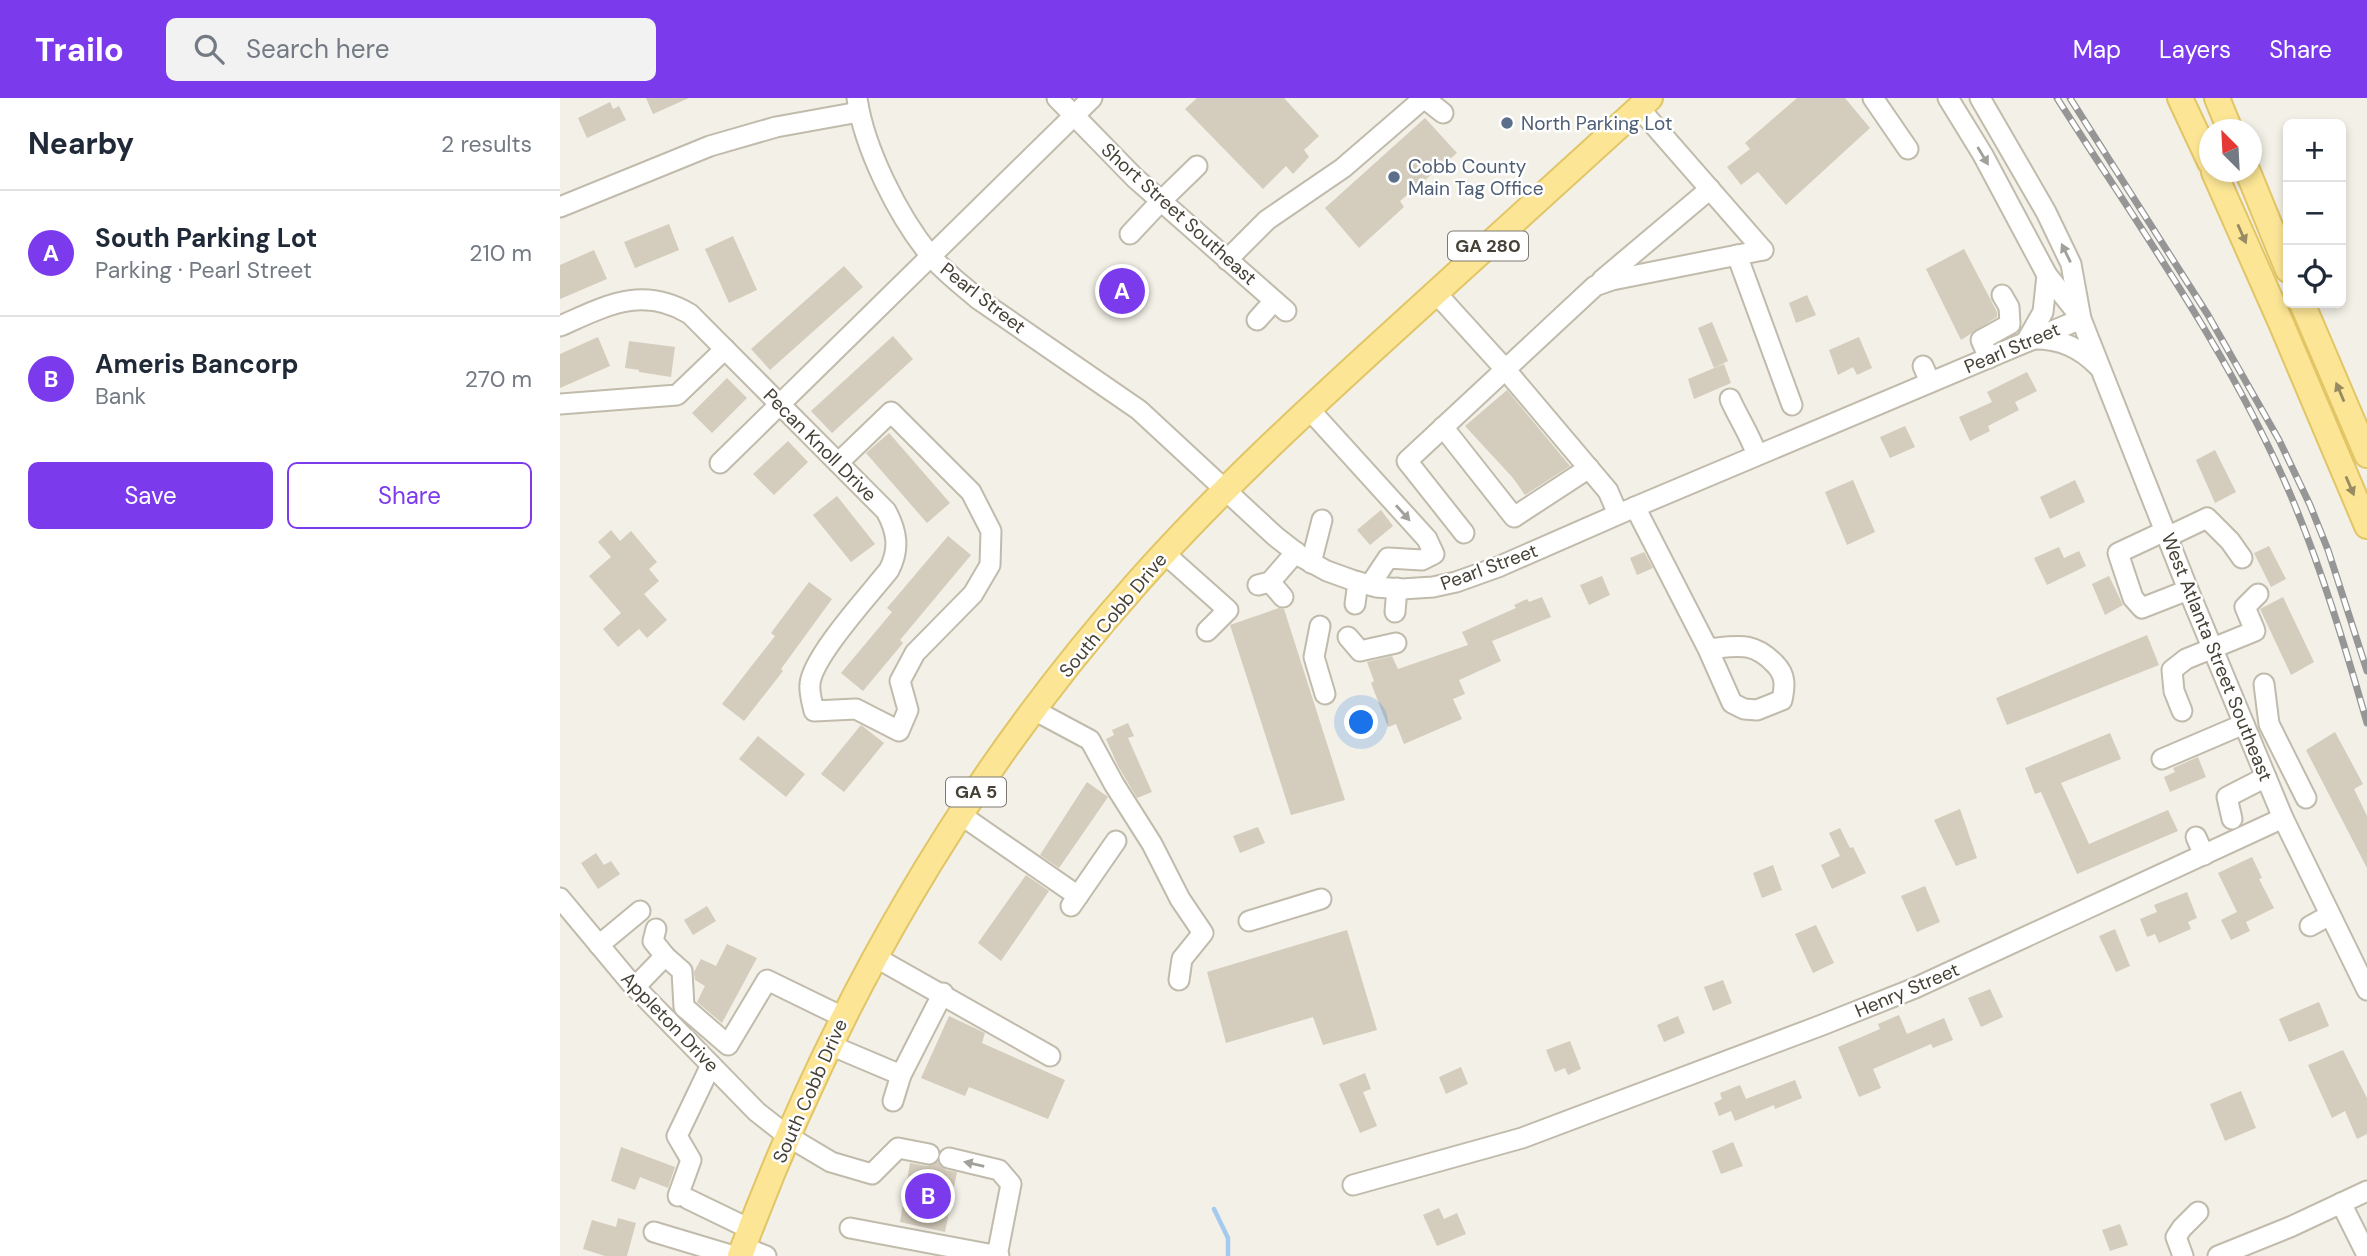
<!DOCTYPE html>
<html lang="en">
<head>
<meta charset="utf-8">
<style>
	:root { --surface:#fff; --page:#f2f2f3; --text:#1f2937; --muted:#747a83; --line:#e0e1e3; --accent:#7c3aed }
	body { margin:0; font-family:"DM Sans",sans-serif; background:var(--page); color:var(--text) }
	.controls { position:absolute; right:21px; top:21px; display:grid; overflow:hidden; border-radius:10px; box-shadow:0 4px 10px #0003 }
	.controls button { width:63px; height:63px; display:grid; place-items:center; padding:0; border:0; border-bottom:2px solid var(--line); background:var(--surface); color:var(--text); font:35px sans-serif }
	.compass { position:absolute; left:1639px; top:21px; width:63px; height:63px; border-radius:50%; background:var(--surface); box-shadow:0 4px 10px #0003; rotate:336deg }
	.you { position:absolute; left:802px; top:625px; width:24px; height:24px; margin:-18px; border:5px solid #fff; border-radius:50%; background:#1a73e8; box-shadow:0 0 0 10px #1a73e833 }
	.badge { display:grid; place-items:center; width:46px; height:46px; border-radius:50%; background:var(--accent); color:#fff; font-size:23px; font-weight:700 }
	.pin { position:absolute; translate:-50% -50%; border:4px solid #fff; box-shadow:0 2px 7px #0006 }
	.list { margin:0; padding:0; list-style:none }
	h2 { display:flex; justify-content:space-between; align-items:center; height:91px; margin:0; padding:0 28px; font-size:30px }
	h2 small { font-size:23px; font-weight:400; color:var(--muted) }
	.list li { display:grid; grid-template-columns:46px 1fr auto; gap:21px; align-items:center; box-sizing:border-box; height:126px; padding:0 28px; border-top:2px solid var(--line) }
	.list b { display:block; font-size:26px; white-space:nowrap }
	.list p { margin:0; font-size:23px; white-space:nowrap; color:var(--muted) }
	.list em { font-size:23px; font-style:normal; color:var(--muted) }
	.actions { display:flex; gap:14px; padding:21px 28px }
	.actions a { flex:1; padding:16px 0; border:2px solid var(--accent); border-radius:10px; text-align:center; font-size:24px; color:var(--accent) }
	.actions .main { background:var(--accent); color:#fff }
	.icon { flex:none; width:38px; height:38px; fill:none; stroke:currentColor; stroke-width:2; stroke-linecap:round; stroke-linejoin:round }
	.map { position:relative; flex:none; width:1807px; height:1158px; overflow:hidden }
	header { display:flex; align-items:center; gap:42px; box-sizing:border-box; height:98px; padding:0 35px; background:var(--accent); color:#fff }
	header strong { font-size:33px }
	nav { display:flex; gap:38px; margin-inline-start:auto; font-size:24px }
	.search { width:490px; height:63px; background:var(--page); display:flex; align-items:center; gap:18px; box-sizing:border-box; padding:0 24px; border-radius:10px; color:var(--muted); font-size:26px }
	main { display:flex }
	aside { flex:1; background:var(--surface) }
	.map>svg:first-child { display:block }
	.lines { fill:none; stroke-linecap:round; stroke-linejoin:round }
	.stream { stroke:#a4cbef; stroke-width:4.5 }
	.building { fill:#d4ccbc }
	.minor-casing { stroke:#c1bbac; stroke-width:23 }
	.major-casing { stroke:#e1c566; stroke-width:28 }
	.minor { stroke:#fff; stroke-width:19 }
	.major { stroke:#fce696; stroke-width:24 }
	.rail-casing { stroke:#969696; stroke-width:7 }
	.rail { stroke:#fff; stroke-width:4.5; stroke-dasharray:13; stroke-linecap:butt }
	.oneway { fill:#a2a09a }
	.oneway2 { fill:#988b61 }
	.service-dot { fill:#5c6f8a; stroke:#fff; stroke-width:2.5 }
	.labels { text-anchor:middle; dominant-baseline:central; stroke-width:5; stroke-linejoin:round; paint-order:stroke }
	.shield { fill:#fff; stroke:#7e7a72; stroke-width:2 }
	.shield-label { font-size:18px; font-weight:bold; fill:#464136 }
	.service-label { font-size:19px; fill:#4e5e75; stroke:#fff; text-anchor:start }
	.street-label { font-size:19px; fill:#464136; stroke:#fff }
</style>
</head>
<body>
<header>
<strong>Trailo</strong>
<div class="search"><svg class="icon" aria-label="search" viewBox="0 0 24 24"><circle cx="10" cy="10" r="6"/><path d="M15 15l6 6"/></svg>Search here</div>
<nav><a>Map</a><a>Layers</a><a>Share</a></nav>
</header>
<main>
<aside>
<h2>Nearby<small>2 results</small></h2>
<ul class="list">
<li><span class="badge">A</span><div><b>South Parking Lot</b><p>Parking · Pearl Street</p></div><em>210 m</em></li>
<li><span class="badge">B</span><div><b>Ameris Bancorp</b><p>Bank</p></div><em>270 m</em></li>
</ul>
<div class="actions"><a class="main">Save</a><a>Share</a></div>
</aside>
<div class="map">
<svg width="1807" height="1158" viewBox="0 0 1807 1158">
	<rect width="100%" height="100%" fill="#f3f0e7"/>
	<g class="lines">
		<polyline class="stream" points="654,1111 668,1140 668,1158"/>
	</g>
	<g class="building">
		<polygon points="86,0 129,0 93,16"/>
		<polygon points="637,0 724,0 759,38 744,52 749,59 733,76 726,68 703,91 625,11"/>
		<polygon points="1237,0 1285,0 1310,30 1226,107 1198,74 1181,87 1167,69 1190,51 1185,45"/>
		<polygon points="50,4 53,11 59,8 66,22 27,40 18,20"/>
		<polygon points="865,20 897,55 840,103 844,109 799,150 765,110"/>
		<polygon points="109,126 119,152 75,170 64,144"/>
		<polygon points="173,138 197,192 169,205 145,151"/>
		<polygon points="1404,151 1437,214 1437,219 1401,242 1366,171"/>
		<polygon points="34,152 47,181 0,201 0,167"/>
		<polygon points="284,168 303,189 210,272 191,251"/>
		<polygon points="1247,197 1256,217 1236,225 1229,205"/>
		<polygon points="1152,224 1168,263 1154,270 1138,230"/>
		<polygon points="333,238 353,261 272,335 251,313"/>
		<polygon points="38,239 50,268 0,290 0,256"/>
		<polygon points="1299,239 1312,270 1297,277 1293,269 1278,277 1269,252"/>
		<polygon points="69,243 115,249 111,279 79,274 79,272 65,270"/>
		<polygon points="1164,266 1171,285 1134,301 1128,281"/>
		<polygon points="1467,274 1477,293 1455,304 1459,312 1428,328 1430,333 1410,343 1399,319 1432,304 1427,294"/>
		<polygon points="167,280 187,300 152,335 132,315"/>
		<polygon points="947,292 1010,368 965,397 953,380 905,328"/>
		<polygon points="1345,328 1355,349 1330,360 1320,339"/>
		<polygon points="329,335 390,405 367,425 306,355"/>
		<polygon points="228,343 248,364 214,397 193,376"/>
		<polygon points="1655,352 1676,394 1655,405 1636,362"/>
		<polygon points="1293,382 1315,434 1287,447 1265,394"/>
		<polygon points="1515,382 1525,404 1490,421 1480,399"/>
		<polygon points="277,398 315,446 291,464 253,417"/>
		<polygon points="821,412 833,428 810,447 797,432"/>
		<polygon points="51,432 60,443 71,433 97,464 89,471 99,483 84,496 107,522 87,540 79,531 58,549 43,531 61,515 29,478 51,459 38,444"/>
		<polygon points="388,438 411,457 340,542 343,545 303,593 281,575 332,514 327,510"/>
		<polygon points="1709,448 1726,481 1711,489 1694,455"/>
		<polygon points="1499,449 1504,460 1519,453 1526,468 1487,487 1474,460"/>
		<polygon points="1084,454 1093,470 1077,477 1070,460"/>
		<polygon points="1042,478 1050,497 1029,507 1020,487"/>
		<polygon points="1549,478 1563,507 1545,517 1532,486"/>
		<polygon points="249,484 272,501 221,571 223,573 184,623 162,606 215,538 211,535"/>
		<polygon points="982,499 991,519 932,543 941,563 899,582 905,596 893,601 902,621 844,646 836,626 828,629 811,585 814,583 807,564 832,558 838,571 908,547 902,534 956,510 954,507 967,501 969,504"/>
		<polygon points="1723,499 1754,564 1731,577 1700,511"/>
		<polygon points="719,510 724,511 785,702 731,717 670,527"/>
		<polygon points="1587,537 1599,567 1447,627 1436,600"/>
		<polygon points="568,625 574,638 568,640 592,694 577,700 558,668 546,641 554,637 552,632"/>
		<polygon points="301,627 324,645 284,694 261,676"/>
		<polygon points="1775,634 1803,686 1794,691 1807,718 1807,770 1746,652"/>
		<polygon points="1550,635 1561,661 1501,685 1529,746 1608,712 1618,733 1517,776 1481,694 1475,696 1465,670"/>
		<polygon points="198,638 245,676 226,699 179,661"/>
		<polygon points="1638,659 1646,679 1610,694 1604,679 1615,674 1613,670"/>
		<polygon points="527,684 548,699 499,770 480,757"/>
		<polygon points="1400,711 1417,760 1396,768 1374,722"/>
		<polygon points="698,729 705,745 680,755 673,738"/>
		<polygon points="1280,730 1290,750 1293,749 1306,775 1272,791 1261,767 1280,758 1269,735"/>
		<polygon points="36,755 44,767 51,763 60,776 38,791 21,765"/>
		<polygon points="1692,759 1702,780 1699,781 1714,810 1686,824 1690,833 1671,842 1661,822 1677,814 1658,775"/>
		<polygon points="1213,767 1222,792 1202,800 1193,775"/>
		<polygon points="466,777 489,793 441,863 418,845"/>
		<polygon points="1365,788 1380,824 1357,834 1341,798"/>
		<polygon points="1627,794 1637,820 1628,824 1631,831 1599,845 1595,836 1587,839 1580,821 1597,814 1594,807"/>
		<polygon points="147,808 156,823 133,837 124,822"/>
		<polygon points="1256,827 1274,865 1253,875 1235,836"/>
		<polygon points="1555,831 1570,868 1556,874 1539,838"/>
		<polygon points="787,832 817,932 763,947 753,919 666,945 647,874"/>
		<polygon points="167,846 197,860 162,925 137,904 145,888 135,882 134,874 141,861 156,868"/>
		<polygon points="1163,882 1172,905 1153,913 1144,889"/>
		<polygon points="1430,891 1443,919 1421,929 1408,900"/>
		<polygon points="1759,904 1769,928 1729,944 1719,921"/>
		<polygon points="1339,917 1347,936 1384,920 1393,942 1373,950 1371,946 1313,971 1321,990 1299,999 1278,949 1320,931 1318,926"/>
		<polygon points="389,918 425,935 422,945 505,982 488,1021 409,989 405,998 361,980"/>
		<polygon points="1118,918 1125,935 1104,944 1097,927"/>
		<polygon points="1010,943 1021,971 1008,977 1005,970 995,974 986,952"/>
		<polygon points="1783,952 1807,1000 1807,1036 1797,1041 1785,1013 1772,1020 1748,967"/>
		<polygon points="901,969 908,986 886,996 879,979"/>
		<polygon points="805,975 811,991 803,994 817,1028 800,1035 779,986"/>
		<polygon points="1235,982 1242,1000 1215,1011 1214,1007 1175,1023 1171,1013 1159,1018 1154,1005 1162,1001 1160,995 1180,987 1186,1001"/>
		<polygon points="1681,993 1696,1030 1665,1043 1650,1006"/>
		<polygon points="1173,1044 1183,1068 1161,1076 1152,1053"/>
		<polygon points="61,1049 115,1069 108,1090 80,1079 75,1092 51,1083"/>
		<polygon points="378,1064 386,1072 397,1074 385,1134 340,1124 350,1065 367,1068"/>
		<polygon points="879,1110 884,1121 897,1115 906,1136 877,1148 863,1117"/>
		<polygon points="58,1120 76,1125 67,1158 45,1158 23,1151 32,1122 56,1129"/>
		<polygon points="1560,1126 1568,1147 1550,1153 1542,1132"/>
	</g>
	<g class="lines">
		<defs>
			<g id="minor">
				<path d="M297 0C304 50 338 118 370 157 384 174 402 187 418 201L579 312 715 438 743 460 767 473 792 482 816 489 842 491 873 489 896 484 938 469 1075 409 1521 221"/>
				<polyline points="497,0 575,80 726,213"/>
				<polyline points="1313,0 1348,51"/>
				<polyline points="1388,0 1423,57 1487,177 1519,217"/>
				<polyline points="1420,0 1486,114 1511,166 1521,221 1627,489 1723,720 1807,892"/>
				<polyline points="1079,10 1203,152"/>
				<polyline points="0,109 150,48 216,29 299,14"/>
				<polyline points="570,136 601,103 637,68"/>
				<polyline points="1177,157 1232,307"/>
				<polyline points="667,162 707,122 783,70 864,0 883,15"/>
				<polyline points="1042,182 1150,91"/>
				<polyline points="876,195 945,271 1048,393 1058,416"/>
				<polyline points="697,222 714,203"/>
				<path d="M0 228C46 208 82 187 130 216L326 413C337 433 340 451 329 472 310 496 252 559 250 586 249 595 252 604 254 613L296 611 339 633 348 612 340 583 355 555 413 496 430 467 431 433 411 394 331 314 278 365"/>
				<path d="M1475 241C1501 241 1520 250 1538 268"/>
				<polyline points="1466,244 1483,214 1487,177"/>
				<polyline points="1429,260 1421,242 1450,226 1449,209 1442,197"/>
				<polyline points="1363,268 1370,284"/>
				<path d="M1170 301C1179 321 1190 337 1197 357"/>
				<polyline points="0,306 117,297 165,251"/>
				<polyline points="749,311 867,441 874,456 862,462 828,460 810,487"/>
				<polyline points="883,329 954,419 1029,370"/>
				<polyline points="160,365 532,0"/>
				<path d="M1075 409 1148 551 1172 605 1184 611 1197 612 1222 602C1225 588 1226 577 1215 566 1193 543 1178 548 1148 551"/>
				<polyline points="1605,433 1558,455 1573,500 1582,510 1628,492"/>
				<polyline points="904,435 847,363 1035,188 1052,182 1203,152"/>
				<polyline points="1607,439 1647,420 1670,443 1682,460"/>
				<polyline points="604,455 668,512 647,533"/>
				<polyline points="751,465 762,422"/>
				<polyline points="710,484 723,499"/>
				<polyline points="698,487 710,484 736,454"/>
				<polyline points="795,506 798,484"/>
				<polyline points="835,514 837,490"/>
				<polyline points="760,528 754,559 765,596"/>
				<polyline points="788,539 800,553 836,545"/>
				<polyline points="1704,586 1709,626 1746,700"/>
				<polyline points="474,612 530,642 554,686 592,746 620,801 643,835 622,861 619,882"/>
				<polyline points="1622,613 1614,593 1612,572 1626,561 1695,533 1685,509 1698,496"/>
				<polyline points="1602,661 1684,626"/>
				<polyline points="401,717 518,798"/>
				<polyline points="1672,721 1667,699 1706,679"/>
				<polyline points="1636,739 1644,757"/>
				<polyline points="0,800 70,884 197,1014 229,1039 271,1064 312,1076 338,1050 369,1056"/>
				<polyline points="511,808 556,743"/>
				<polyline points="689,823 761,801"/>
				<polyline points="1750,828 1770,817"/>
				<polyline points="96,831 93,843 105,858"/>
				<polyline points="39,847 80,813"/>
				<polyline points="315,859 490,958"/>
				<polyline points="75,889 105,858 122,873 124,909 168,947 207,882 283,919"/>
				<polyline points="270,947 341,977 383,895"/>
				<polyline points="333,1003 341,977"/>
				<polyline points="389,1060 439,1072 451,1086 437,1158"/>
				<polyline points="793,1087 962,1040 1262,927 1355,890 1723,720"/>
				<polyline points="118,1098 131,1062 117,1038 151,967"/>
				<polyline points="128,1101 190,1131"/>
				<polyline points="1781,1105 1807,1157"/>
				<polyline points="290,1130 439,1158"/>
				<polyline points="94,1134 174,1158"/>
				<polyline points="183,1149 206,1158"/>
				<polyline points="1623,1158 1616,1139 1622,1130 1638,1114"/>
				<polyline points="1658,1158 1730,1129 1807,1093"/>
			</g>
			<g id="major">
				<polyline points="1620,0 1650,64"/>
				<polyline points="1657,0 1670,32"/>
				<polyline points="1654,74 1721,225 1807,428"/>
				<polyline points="1688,74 1728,172"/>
				<polyline points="1742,205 1807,357"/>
				<path d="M180 1158C271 912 403 680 578 484 658 394 746 313 835 232 920 155 1005 78 1090 0"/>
			</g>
		</defs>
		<use href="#minor" class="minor-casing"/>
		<use href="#major" class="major-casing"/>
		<use href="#minor" class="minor"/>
		<use href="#major" class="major"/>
		<defs>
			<g id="rail">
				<path d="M1497 0C1579 129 1671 257 1731 398 1762 472 1785 548 1807 625"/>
				<polyline points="1510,0 1648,217 1719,342 1750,407 1768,452 1807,573"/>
			</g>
		</defs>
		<use href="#rail" class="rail-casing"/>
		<use href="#rail" class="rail"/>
	</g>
	<defs><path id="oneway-solid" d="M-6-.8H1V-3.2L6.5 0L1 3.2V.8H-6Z" transform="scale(1.75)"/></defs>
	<g class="oneway">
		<use href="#oneway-solid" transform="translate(1423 58) rotate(59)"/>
		<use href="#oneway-solid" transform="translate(1506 155) rotate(-116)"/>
		<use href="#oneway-solid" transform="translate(843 415) rotate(48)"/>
		<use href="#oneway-solid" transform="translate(414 1066) rotate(-167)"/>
	</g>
	<g class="oneway2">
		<use href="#oneway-solid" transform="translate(1682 136) rotate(66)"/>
		<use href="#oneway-solid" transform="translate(1780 294) rotate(-113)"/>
		<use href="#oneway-solid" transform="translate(1790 388) rotate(67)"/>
	</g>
	<g class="service-dot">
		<circle cx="947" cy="25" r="7"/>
		<circle cx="834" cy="79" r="7"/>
	</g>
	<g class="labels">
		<g class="shield">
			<rect x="888" y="133.5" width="80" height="29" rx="5"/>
			<rect x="386" y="679.5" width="60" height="29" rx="5"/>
		</g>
		<g class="shield-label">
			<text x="928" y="148">GA 280</text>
			<text x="416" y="694">GA 5</text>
		</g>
		<g class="service-label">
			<text x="961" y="25">North Parking Lot</text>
			<text x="848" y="68">Cobb County<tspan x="848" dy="22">Main Tag Office</tspan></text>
		</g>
		<g class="street-label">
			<text transform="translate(619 116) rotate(42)">Short Street Southeast</text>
			<text transform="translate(423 200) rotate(38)">Pearl Street</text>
			<text transform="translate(1452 250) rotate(-23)">Pearl Street</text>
			<text transform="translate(260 347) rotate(45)">Pecan Knoll Drive</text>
			<text transform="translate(929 469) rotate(-20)">Pearl Street</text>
			<text transform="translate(553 517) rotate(-50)">South Cobb Drive</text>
			<text transform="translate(1657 559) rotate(68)">West Atlanta Street Southeast</text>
			<text transform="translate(1347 892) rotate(-23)">Henry Street</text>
			<text transform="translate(110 924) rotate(46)">Appleton Drive</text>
			<text transform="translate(250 993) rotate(-66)">South Cobb Drive</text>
		</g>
	</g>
</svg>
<div class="controls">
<button>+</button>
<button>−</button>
<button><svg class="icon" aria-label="locate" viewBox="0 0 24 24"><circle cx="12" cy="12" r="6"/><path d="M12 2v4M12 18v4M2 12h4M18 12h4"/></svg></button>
</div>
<svg class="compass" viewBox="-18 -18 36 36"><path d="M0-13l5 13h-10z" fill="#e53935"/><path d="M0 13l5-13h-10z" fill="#747a83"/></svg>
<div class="you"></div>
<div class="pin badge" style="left:562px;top:193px">A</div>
<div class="pin badge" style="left:368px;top:1098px">B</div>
</div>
</main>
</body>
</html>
